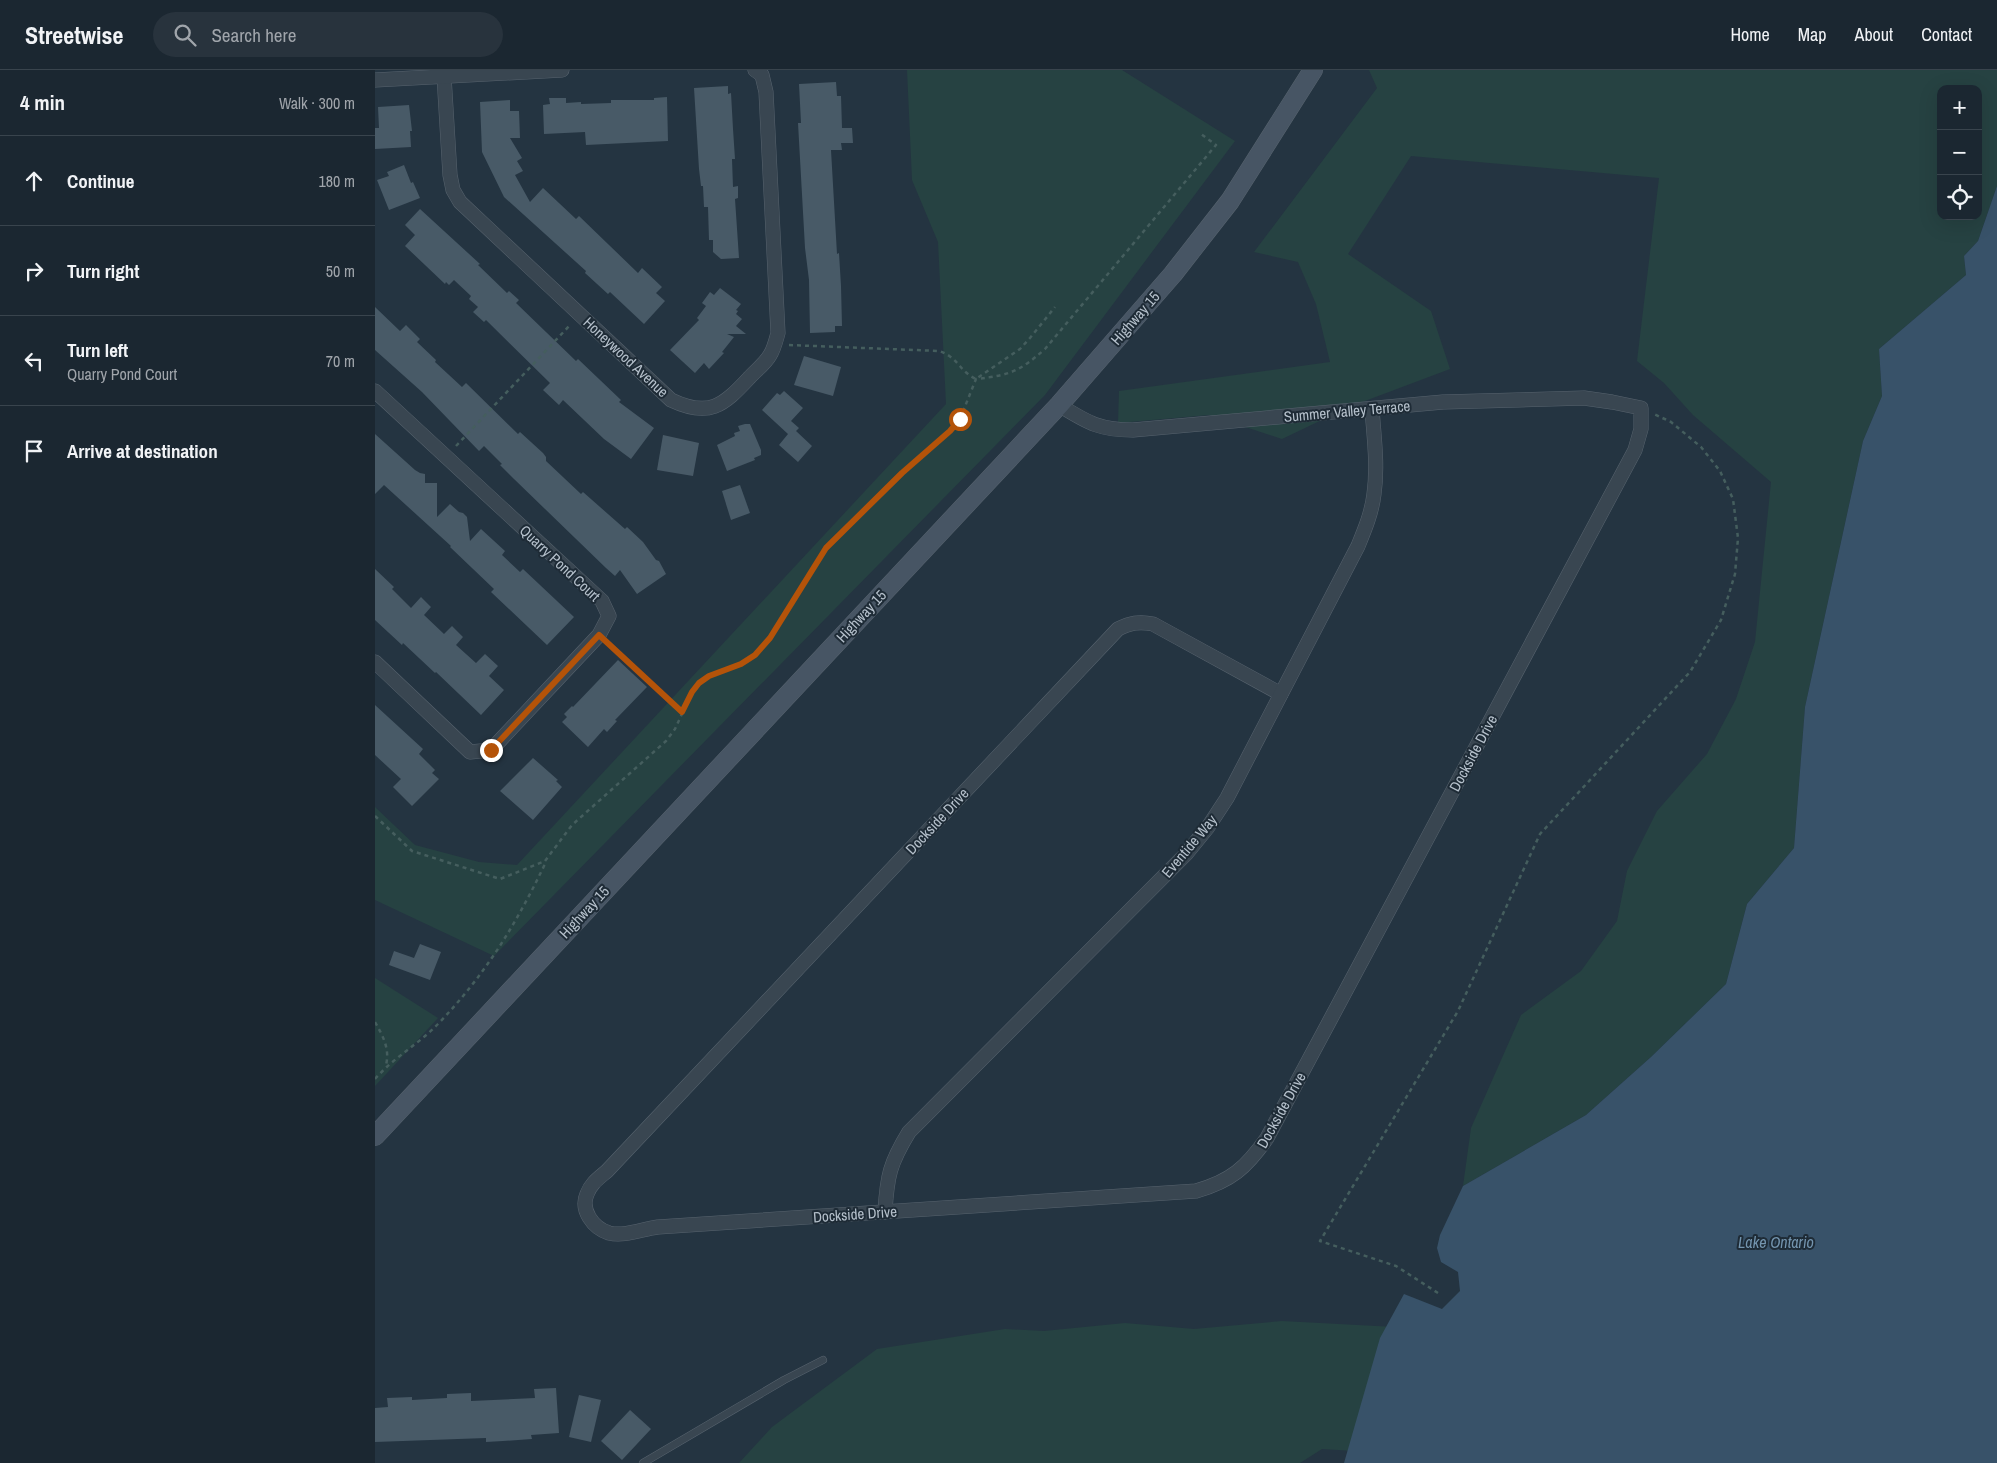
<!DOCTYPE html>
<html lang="en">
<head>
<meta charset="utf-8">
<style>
	:root { --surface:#1b2731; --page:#28333d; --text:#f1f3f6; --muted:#a0a5ab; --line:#39444d }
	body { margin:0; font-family:"Archivo Narrow",sans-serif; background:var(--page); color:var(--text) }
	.controls { position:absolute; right:15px; top:15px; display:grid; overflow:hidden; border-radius:10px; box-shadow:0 5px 20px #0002 }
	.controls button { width:45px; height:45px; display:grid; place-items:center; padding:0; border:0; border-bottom:1px solid var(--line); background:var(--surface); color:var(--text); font:25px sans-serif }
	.stop { position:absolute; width:15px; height:15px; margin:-11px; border:4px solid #b45309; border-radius:50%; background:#fff }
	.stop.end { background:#b45309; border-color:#fff; box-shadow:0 1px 5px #0008 }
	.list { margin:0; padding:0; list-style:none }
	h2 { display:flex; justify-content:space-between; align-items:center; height:65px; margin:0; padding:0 20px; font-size:21px }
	h2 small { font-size:16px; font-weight:400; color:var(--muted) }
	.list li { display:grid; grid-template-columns:32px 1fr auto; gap:15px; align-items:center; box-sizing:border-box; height:90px; padding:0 20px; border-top:1px solid var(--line) }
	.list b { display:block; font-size:19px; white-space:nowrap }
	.list p { margin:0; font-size:16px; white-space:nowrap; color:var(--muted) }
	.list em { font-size:16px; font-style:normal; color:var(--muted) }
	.icon { flex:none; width:28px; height:28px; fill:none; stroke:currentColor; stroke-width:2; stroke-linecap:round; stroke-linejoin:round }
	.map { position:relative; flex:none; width:1622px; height:1393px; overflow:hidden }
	header { display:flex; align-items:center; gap:30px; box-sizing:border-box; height:70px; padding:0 25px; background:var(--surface); border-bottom:1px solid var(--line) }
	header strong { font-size:24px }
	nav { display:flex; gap:28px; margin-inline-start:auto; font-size:18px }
	.search { width:350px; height:45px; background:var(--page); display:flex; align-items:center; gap:12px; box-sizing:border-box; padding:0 18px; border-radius:28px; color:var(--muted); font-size:19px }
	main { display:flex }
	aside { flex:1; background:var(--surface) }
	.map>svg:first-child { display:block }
	.green { fill:#264242; fill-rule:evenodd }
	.water { fill:#385269 }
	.building { fill:#485a67 }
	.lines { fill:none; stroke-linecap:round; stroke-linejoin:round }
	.lane-casing { stroke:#57636e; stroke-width:8 }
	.street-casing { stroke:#57636e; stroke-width:15 }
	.secondary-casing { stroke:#57636e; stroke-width:20 }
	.path { stroke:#455e5e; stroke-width:2.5; stroke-dasharray:4 4; stroke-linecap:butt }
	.lane { stroke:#394651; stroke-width:7 }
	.street { stroke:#394651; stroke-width:14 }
	.secondary { stroke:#475564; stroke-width:19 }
	.route { stroke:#b45309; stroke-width:6 }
	.labels { text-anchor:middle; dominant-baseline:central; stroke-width:4; stroke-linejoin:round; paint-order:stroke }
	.street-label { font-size:15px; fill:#b5c0cb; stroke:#1e2b36 }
	.water-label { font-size:16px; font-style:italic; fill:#7495af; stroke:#1e2b36 }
</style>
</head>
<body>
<header>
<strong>Streetwise</strong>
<div class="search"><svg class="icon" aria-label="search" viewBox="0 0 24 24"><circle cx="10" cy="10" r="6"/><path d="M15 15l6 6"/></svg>Search here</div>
<nav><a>Home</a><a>Map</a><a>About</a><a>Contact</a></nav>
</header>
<main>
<aside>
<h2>4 min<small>Walk · 300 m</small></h2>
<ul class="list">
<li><svg class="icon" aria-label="ahead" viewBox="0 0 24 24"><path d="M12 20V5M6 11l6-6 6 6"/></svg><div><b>Continue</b></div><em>180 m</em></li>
<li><svg class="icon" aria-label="right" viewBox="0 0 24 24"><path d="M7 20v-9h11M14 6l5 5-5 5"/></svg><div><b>Turn right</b></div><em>50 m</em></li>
<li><svg class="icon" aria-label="left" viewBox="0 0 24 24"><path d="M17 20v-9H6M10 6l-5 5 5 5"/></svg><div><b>Turn left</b><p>Quarry Pond Court</p></div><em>70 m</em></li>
<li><svg class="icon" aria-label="arrive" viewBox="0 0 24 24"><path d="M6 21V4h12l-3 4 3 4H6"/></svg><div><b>Arrive at destination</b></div></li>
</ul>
</aside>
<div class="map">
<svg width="1622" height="1393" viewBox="0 0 1622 1393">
	<rect width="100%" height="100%" fill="#243441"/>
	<g class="green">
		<polygon points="532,0 747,0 860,71 670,325 119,886 0,830 0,737 40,775 104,792 142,795 571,334 563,172 537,110"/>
		<path d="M994 0H1622V116L1603 171 1589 186 1591 205 1504 279 1507 326 1488 371 1430 637 1419 778 1372 834 1351 914 1276 987 1211 1045 1088 1116 1096 1058 1146 945 1206 901 1242 851 1252 801 1282 741 1332 684 1361 629 1380 572 1396 412 1318 345 1289 313 1262 291 1284 108 1036 86 973 184 1056 241 1075 299 974 337 907 369 834 345 743 353 744 321 955 292 941 234 923 192 879 182 1002 18ZM1566 19H1603V146H1566Z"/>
		<polygon points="0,908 63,948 0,1016"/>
		<polygon points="907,1251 1020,1257 979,1381 947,1379 925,1393 364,1393 397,1357 502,1279 630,1259 669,1261 750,1253 819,1259"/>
	</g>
	<polygon class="water" points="1622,116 1622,1393 969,1393 1005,1268 1029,1224 1067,1239 1085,1221 1083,1202 1066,1192 1062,1178 1065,1165 1088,1116 1211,1045 1276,987 1351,914 1372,834 1419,778 1430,637 1488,371 1507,326 1504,279 1591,205 1589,186 1603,171"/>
	<g class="building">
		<polygon points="461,12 462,26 466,26 467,58 477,58 478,73 466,73 467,80 456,80 462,184 464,183 466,216 467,256 460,256 460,262 435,263 434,210 430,178 423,53 426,53 424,14"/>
		<polygon points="353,16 353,24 356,23 358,59 360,89 357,89 358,117 363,116 363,128 360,129 364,188 346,189 338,182 338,170 334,170 333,137 329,137 328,116 326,116 324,99 319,18"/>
		<polygon points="292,27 293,71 211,75 210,62 169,64 168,35 175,34 174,28 191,28 191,33 206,32 206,34 236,33 236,30 279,30 279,28"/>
		<polygon points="135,30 135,41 144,41 145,68 135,68 147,88 142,91 148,101 140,105 155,132 168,118 201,149 204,146 263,203 267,198 287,217 281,223 290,231 269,254 235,222 233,224 210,203 211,201 129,127 107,82 105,32"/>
		<polygon points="34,35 37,61 35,61 36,77 0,79 0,58 4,58 3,37"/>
		<polygon points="29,95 36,113 38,112 45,128 14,140 2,110 14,106 12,102"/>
		<polygon points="45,139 105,194 103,195 132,223 134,221 144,230 141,233 201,291 203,289 246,330 244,332 279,358 256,389 229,369 188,330 184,335 168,320 175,313 111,250 109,252 98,242 103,237 94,229 96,226 79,210 74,215 71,212 70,214 30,176 40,165 30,155"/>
		<polygon points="345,218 366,234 361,240 363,241 361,244 367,249 361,256 371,264 352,264 359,267 347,282 349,283 334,299 329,293 320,303 295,280 324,250 322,248 331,236 327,233 335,222 339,225"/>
		<polygon points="0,237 25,261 31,255 45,269 42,272 61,290 60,292 87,317 91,313 143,364 145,362 168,383 171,387 171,391 206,424 208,422 250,459 252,457 268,472 281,490 284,491 291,504 262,524 245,500 240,506 231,498 139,409 125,395 127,394 109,376 104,381 47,322 0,280"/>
		<polygon points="429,286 466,297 458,326 419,315"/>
		<polygon points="409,321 428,338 416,351 424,358 421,361 437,376 423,392 404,375 413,364 387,340 402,323 405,325"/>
		<polygon points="370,354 375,354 386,380 386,385 379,388 380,390 352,401 342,375 360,366 359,363 365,361 363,356"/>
		<polygon points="0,364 40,400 45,403 50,404 50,413 62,413 62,447 75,434 84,442 88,443 92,447 95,471 106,459 130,481 127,485 145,502 148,499 199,547 172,575 116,522 119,519 75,477 76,476 9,415 0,424"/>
		<polygon points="288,365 324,373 318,406 282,400"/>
		<polygon points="365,415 375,443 356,450 347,421"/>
		<polygon points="0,499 19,517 17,519 36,538 46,527 56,537 49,545 69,564 77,556 88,567 81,575 101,593 110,584 123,596 114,606 129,620 106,645 61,602 60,603 28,573 27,575 0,550"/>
		<polygon points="243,590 272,617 240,650 242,651 232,662 229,659 213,677 187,652 192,647 189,644 197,636 198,637"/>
		<polygon points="0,635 48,679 44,684 60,700 57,703 64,709 37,736 18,717 26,709 0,685"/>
		<polygon points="158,688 183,710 181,711 187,717 158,750 125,721"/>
		<polygon points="45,874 66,882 55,910 14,895 19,881 39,888"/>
		<polygon points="181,1318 184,1363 156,1365 157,1369 128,1371 111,1372 111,1368 0,1372 0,1338 13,1337 12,1328 37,1327 37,1330 72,1328 72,1324 96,1323 96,1331 160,1328 159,1319"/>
		<polygon points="204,1325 226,1330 216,1372 194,1367"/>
		<polygon points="255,1340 276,1359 247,1390 226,1371"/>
	</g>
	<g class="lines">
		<defs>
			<polyline id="lane" points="268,1393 409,1310 448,1290"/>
			<g id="street">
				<path d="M69 6 75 105 78 120 85 132 296 330C334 348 348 336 374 308 380 301 390 294 395 285 399 279 401 270 403 263L391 22 387 5 380 0"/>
				<polyline points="0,10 187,0"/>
				<polyline points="0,321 227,531 234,546 224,565 116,680 95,682 0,592"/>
				<path d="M684 335C712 352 723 360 758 360L1068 332 1209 328 1237 332 1266 338V359L1260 380 892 1068C871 1098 856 1111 821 1121L283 1157C267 1159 249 1167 234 1163 218 1158 205 1140 212 1124 216 1113 224 1108 232 1101L743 559C755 553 764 551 778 554L906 624"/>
				<path d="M510 1142C512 1106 515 1093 534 1062L811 784 833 757 852 728 983 476C990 459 997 442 999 424 1003 396 999 367 997 339"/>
			</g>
			<polyline id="secondary" points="0,1066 684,335 798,204 855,131 938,0"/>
		</defs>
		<use href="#lane" class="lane-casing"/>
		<use href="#street" class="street-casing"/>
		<use href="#secondary" class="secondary-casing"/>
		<g class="path">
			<path d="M414 275 564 281C583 287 585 302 601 309L645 279 655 268 680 237"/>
			<polyline points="81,376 196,254"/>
			<polyline points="234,574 306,642"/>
			<polyline points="0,746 37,781 125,809 170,791"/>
			<path d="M0 952C8 966 15 979 11 995"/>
			<path d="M0 1009C19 987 44 974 63 954 110 905 140 856 169 796L170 791 197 755 291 671 300 659 317 622 324 613 334 605 366 594 380 585 395 568 451 478 527 403 575 361 585 349 601 309C635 305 644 302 670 279L841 75 826 64"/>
			<polyline points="1063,1223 1021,1196 945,1171 1083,941 1165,764 1315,602 1346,550 1360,504 1363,468 1358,429 1345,401 1326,377 1296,352 1279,344"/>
		</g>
		<use href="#lane" class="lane"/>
		<use href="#street" class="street"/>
		<use href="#secondary" class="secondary"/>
	</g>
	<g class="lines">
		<polyline class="route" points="116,680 224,565 307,642 317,622 324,613 334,606 366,594 380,585 395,568 451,478 527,403 575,361 585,349"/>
	</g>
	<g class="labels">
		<g class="street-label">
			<text transform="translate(760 248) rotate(-49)">Highway 15</text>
			<text transform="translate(251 287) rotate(43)">Honeywood Avenue</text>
			<text transform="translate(972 341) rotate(-5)">Summer Valley Terrace</text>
			<text transform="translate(185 493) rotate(43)">Quarry Pond Court</text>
			<text transform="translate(486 546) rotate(-47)">Highway 15</text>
			<text transform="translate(1098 683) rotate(-62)">Dockside Drive</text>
			<text transform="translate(562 751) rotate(-47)">Dockside Drive</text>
			<text transform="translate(814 776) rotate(-50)">Eventide Way</text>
			<text transform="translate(209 842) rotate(-47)">Highway 15</text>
			<text transform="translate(906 1040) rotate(-61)">Dockside Drive</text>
			<text transform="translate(480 1144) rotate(-4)">Dockside Drive</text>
		</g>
		<g class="water-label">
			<text x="1401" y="1172">Lake Ontario</text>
		</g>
	</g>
</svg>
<div class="controls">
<button>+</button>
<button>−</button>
<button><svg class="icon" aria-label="locate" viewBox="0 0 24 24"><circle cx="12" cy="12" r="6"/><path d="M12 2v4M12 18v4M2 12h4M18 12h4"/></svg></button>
</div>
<div class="stop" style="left:585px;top:349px"></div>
<div class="stop end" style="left:116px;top:680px"></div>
</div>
</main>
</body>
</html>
